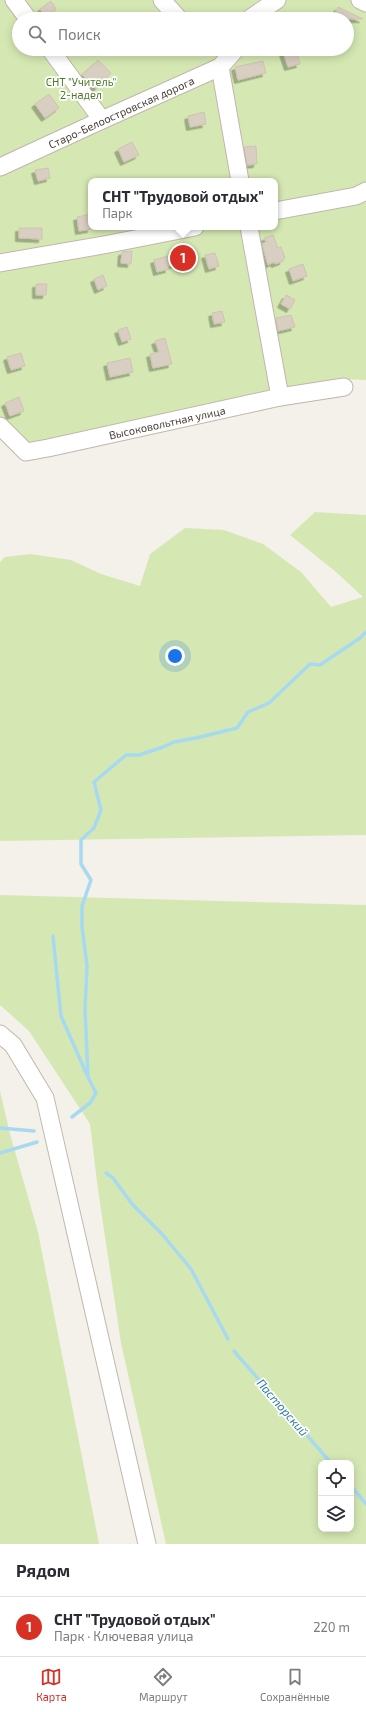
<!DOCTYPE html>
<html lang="ru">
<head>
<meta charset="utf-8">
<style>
	:root { --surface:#fff; --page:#f2f2f3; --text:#2b2b33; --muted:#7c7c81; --line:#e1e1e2; --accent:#d93025 }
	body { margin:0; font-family:"Exo 2",sans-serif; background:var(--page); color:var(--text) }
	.controls { position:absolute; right:12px; bottom:12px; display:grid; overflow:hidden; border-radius:8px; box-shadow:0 2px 10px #0003 }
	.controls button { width:36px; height:36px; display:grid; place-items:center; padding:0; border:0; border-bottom:1px solid var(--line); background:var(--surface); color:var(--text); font:20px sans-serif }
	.you { position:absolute; left:175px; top:656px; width:14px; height:14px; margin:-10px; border:3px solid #fff; border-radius:50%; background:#1a73e8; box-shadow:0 0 0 6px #1a73e833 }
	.badge { display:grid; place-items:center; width:26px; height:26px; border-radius:50%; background:var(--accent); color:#fff; font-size:13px; font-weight:700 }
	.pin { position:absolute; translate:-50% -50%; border:2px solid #fff; box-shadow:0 1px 4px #0006 }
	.popup { position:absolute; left:88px; top:178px; width:190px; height:52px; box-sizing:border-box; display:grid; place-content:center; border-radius:8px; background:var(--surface); filter:drop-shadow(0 1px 3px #0005); font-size:13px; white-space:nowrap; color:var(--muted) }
	.popup b { font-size:15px; color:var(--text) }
	.popup::after { content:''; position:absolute; left:50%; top:100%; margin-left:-8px; border:8px solid transparent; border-top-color:var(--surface) }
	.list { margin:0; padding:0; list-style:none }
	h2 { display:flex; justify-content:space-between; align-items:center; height:52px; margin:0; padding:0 16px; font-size:17px }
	h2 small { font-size:13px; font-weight:400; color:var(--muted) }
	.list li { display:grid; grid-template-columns:26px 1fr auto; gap:12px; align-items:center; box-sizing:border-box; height:60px; padding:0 16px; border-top:1px solid var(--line) }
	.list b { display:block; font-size:15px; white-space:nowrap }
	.list p { margin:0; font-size:13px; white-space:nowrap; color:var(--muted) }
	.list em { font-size:13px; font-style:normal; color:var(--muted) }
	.icon { flex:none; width:22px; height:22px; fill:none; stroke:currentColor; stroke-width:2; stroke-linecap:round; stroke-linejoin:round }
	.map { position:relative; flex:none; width:366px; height:1544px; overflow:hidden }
	.search { position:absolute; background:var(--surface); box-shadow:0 2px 10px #0003; left:12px; right:12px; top:12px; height:44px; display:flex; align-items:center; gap:10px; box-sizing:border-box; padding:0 14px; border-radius:22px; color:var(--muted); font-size:15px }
	.sheet { height:112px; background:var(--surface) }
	nav { display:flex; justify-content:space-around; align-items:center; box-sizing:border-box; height:56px; border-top:1px solid var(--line); background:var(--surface); font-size:11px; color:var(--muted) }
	nav a { display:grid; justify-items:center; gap:2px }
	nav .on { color:var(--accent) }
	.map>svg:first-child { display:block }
	.green { fill:#d5e8b3; fill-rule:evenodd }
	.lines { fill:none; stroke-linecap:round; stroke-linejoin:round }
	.stream { stroke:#a7d9f0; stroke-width:3.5 }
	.building { fill:#d9cec2; stroke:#d1c2b2; filter:url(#shadow) }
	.minor-casing { stroke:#c0b7ac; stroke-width:19 }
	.minor { stroke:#fff; stroke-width:17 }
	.labels { text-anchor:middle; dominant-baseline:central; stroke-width:3.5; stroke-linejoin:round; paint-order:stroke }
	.park-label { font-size:11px; fill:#507a2b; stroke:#fff }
	.street-label { font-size:11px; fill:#484038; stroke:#fff }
	.water-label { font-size:12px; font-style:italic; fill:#2e7da4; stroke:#fff }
</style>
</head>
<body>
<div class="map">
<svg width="366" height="1544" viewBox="0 0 366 1544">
	<defs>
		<filter id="shadow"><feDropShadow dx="-3.5" dy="3.5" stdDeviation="0" flood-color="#0004"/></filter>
	</defs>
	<rect width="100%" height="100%" fill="#f4f0ea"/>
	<g class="green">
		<path d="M0 0H366V380L342 379 264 391 28 445 0 417ZM19 19H347V49H19ZM91 181H275V227H91Z"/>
		<polygon points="315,512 366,515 366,835 0,841 0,562 5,557 30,554 71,560 101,574 140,586 150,554 185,528 224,530 263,544 301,572 331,607 363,597 336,572 290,535"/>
		<path d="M0 895 366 905V1544H166L121 1343 98 1190 90 1124 29 1031 0 1005ZM321 1463H351V1529H321Z"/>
		<polygon points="0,1091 10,1134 38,1232 99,1544 0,1544"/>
	</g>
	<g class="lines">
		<g class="stream">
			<polyline points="53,936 61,1016 87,1075"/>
			<polyline points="72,1117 90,1103 96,1093 88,1077 85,1009 87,966 82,927 82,906 91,880 81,864 81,840 94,828 101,810 94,782 126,755 139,755 163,747 174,742 196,738 237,728 248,712 269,703 310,664 320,665 360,638 366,632"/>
			<polyline points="0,1128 34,1131"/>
			<polyline points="0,1153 37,1142"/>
			<polyline points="106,1173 113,1178 132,1204 162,1234 191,1269 228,1339"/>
			<polyline points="234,1351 331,1463"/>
			<polyline points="351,1486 366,1504"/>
		</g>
	</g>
	<g class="building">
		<polygon points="51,1 56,9 54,11 63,19 46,19 40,9"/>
		<polygon points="338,7 363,19 333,19"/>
		<polygon points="282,49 296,49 300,64 288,67"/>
		<polygon points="98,60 111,73 96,89 82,75"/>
		<polygon points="263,61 266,73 238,80 235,67"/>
		<polygon points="49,94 59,108 45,118 35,104"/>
		<polygon points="204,112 206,124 190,127 188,116"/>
		<polygon points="132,142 139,155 124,162 118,149"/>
		<polygon points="256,146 257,164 247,165 244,147"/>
		<polygon points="48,168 50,178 38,181 35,170"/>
		<polygon points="91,214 91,229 79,231 77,217"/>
		<polygon points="19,228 42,228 42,239 19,238"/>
		<polygon points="273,235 278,248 281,247 285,258 283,259 283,261 275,264 274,262 268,265 262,244 266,242 264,238"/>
		<polygon points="132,251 131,264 121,263 122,252"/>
		<polygon points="185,251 187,262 168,266 169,269 157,272 154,260"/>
		<polygon points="215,253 219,266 209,269 205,255"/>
		<polygon points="303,264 307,276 293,281 289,269"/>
		<polygon points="103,275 107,286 98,290 94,279"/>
		<polygon points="36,284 47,284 46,295 36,295"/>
		<polygon points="286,295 295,300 290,309 281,304"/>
		<polygon points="222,311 225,322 214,324 212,313"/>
		<polygon points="291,315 295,327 278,331 276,318"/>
		<polygon points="127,327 131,339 122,342 118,330"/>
		<polygon points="165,338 172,364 153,368 150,354 159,352 155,341"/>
		<polygon points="21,353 25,366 11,370 7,357"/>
		<polygon points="130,358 133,372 110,377 107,363"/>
		<polygon points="19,397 24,411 10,416 5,403"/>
	</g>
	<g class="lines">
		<defs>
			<g id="minor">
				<polyline points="14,0 28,19"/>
				<polyline points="162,0 179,19"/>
				<polyline points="360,0 366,3"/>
				<polyline points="249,19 277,0"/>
				<polyline points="50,49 102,120"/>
				<polyline points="220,67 240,181"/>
				<path id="s1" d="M0 167 102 120 220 67 236 49"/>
				<polyline points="275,211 356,196 366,191"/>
				<polyline points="249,227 280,397"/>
				<polyline points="0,263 109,244 195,227"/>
				<path id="s2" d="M0 426 26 452 48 448 280 397 344 387"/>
				<polyline points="0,1034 13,1045 45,1098 147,1544"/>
			</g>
		</defs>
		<use href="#minor" class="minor-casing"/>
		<use href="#minor" class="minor"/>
	</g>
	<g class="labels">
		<g class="park-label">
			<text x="81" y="81">СНТ "Учитель"<tspan x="81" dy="13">2-надел</tspan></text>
		</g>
		<g class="street-label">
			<text stroke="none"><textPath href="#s1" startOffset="133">Старо-Белоостровская дорога</textPath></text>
			<text stroke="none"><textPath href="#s2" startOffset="181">Высоковольтная улица</textPath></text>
		</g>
		<g class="water-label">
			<text transform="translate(283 1407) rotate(49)">Пасторский</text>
		</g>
	</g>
</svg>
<div class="controls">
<button><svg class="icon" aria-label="locate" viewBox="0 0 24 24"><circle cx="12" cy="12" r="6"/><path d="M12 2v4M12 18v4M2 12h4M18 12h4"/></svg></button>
<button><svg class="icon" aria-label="layers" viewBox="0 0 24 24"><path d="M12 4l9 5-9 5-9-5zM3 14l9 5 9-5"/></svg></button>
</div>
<div class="you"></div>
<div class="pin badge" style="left:183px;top:258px">1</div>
<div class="popup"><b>СНТ &quot;Трудовой отдых&quot;</b>Парк</div>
<div class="search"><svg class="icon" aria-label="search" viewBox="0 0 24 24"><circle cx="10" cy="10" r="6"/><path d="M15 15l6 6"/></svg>Поиск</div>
</div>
<section class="sheet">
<h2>Рядом<small></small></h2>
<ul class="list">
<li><span class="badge">1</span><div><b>СНТ &quot;Трудовой отдых&quot;</b><p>Парк · Ключевая улица</p></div><em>220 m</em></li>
</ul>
</section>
<nav>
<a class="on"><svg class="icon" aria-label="map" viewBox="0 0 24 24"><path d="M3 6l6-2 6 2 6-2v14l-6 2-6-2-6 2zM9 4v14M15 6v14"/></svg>Карта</a>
<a><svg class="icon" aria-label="directions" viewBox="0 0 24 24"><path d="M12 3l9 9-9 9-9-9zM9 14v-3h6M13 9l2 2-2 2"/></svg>Маршрут</a>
<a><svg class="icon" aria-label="saved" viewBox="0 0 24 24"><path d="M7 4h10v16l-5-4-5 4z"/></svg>Сохранённые</a>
</nav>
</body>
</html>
